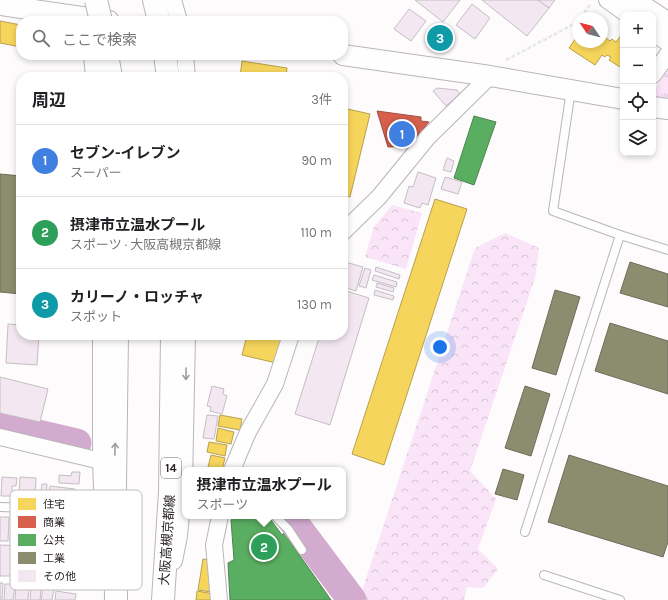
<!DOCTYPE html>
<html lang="ja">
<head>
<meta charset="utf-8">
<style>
	:root { --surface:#fff; --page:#f2f2f2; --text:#202124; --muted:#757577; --line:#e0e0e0; --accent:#746f74 }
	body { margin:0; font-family:Karla,"Noto Sans JP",sans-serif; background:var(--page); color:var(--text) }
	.controls { position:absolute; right:12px; top:12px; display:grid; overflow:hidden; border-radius:8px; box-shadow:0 2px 6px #0003 }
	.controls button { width:36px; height:36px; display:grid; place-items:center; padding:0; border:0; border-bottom:1px solid var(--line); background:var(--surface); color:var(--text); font:20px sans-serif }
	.compass { position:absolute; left:572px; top:12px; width:36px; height:36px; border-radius:50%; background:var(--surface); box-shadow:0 2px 6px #0003; rotate:305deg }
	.you { position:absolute; left:440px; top:347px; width:14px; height:14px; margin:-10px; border:3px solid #fff; border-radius:50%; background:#1a73e8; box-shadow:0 0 0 6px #1a73e833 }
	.badge { display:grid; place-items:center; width:26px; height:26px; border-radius:50%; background:var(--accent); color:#fff; font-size:13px; font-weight:700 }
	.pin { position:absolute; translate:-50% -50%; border:2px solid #fff; box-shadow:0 1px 4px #0006 }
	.popup { position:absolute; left:182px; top:467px; width:164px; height:52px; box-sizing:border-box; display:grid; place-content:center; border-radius:8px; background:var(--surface); filter:drop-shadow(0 1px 3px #0005); font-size:13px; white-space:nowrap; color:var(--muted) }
	.popup b { font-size:15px; color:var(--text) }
	.popup::after { content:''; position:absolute; left:50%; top:100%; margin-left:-8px; border:8px solid transparent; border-top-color:var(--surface) }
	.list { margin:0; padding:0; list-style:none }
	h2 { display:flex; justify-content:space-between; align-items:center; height:52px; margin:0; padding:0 16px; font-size:17px }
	h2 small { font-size:13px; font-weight:400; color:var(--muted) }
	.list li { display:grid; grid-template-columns:26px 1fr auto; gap:12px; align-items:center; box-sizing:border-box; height:72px; padding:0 16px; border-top:1px solid var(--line) }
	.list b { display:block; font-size:15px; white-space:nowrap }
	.list p { margin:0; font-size:13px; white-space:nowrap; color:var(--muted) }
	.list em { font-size:13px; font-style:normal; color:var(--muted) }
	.icon { flex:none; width:22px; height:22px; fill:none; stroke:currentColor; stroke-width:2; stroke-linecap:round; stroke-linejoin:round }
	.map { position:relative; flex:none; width:668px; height:600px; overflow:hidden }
	.search { position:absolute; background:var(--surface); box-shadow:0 2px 6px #0003; left:16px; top:16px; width:332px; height:44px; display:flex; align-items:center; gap:10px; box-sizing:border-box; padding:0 14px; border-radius:16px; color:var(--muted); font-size:15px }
	.panel { position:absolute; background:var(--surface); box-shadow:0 2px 6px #0003; left:16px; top:72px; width:332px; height:268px; border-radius:16px }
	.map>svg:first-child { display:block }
	.grass { fill:url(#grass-tufts) }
	.forest { fill:url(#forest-crowns) }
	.homes { fill:#f6d55c; stroke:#b9a04d }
	.shops { fill:#d6604d; stroke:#a34e42 }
	.public { fill:#5aae61; stroke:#4c8550 }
	.industry { fill:#8c8c6e; stroke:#6f6d5a }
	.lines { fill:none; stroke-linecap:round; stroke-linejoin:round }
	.river { stroke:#d2abce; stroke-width:29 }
	.building { fill:#f3e7f2; stroke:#c3bfc2 }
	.service-casing { stroke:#b9b5b8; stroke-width:10 }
	.minor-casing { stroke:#b9b5b8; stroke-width:18 }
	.tertiary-casing { stroke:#b9b5b8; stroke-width:22 }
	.primary-casing { stroke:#b9b5b8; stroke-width:24 }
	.path { stroke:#e8e7e8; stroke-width:2.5; stroke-dasharray:4 2; stroke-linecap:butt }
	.service { stroke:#fffeff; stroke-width:8 }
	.minor { stroke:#fffeff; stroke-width:16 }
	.tertiary { stroke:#fffeff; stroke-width:20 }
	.primary { stroke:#fffeff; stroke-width:22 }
	.primary-bridge-casing { stroke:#b9b5b8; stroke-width:24; stroke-linecap:butt }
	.primary-bridge { stroke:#fffeff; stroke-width:22 }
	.oneway { stroke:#a09c9f }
	.labels { text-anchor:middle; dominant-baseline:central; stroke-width:4; stroke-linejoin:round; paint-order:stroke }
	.shield { fill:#fff; stroke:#6b666a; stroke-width:1 }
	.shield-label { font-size:12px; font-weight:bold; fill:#2b242a }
	.street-label { font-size:13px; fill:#2b242a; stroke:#fff }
	.key { fill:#fff; stroke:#bfbdbf; stroke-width:1 }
	.key-label { font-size:11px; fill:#2b242a }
</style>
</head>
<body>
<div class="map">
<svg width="668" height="600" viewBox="0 0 668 600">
	<defs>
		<pattern id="grass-tufts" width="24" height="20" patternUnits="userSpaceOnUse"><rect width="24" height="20" fill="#fae4f8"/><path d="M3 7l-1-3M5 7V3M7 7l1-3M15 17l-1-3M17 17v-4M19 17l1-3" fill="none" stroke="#d6c3d5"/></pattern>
		<pattern id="forest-crowns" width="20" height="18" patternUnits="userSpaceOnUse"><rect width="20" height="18" fill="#fae4f8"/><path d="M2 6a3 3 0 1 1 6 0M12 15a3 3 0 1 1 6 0" fill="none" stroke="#d6c3d5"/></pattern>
	</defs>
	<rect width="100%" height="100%" fill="#fdfbfc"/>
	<polygon class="grass" points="668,69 668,102 653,97 653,92"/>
	<g class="forest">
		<polygon points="392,205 422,213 406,269 365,257 374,227"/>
		<polygon points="505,233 539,248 535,278 470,471 496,499 478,549 498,569 483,588 467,587 464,600 359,600 475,248"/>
	</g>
	<g class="homes">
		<polygon points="0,21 21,25 21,47 0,43"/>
		<polygon points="435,25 453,38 444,50 426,37"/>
		<polygon points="622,34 623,35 623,69 609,60 611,57 607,55 605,57 602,55 595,65 569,48 578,35 578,42 602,42 602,35 610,41 612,39 616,42"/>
		<polygon points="242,61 287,68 286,77 240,77"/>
		<polygon points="343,108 370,114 350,197 343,195"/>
		<polygon points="435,199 467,209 384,465 352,454"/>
		<polygon points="247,335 282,335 276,363 242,355"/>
		<polygon points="220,415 242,419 240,430 218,426"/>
		<polygon points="218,428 234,432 231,444 216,441"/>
		<polygon points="209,442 227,445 225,456 207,452"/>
		<polygon points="211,455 225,458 222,470 208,467"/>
		<polygon points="203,559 210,560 211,592 198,590"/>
		<polygon points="197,591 214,594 213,600 196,600"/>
	</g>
	<polygon class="shops" points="377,111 421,117 421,121 429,122 409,146 388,147"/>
	<g class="public">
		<polygon points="474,116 496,122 474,185 454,178"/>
		<polygon points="237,516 268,516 282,535 284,533 331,600 230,600 228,563 234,560 231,520"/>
	</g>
	<g class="industry">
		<polygon points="0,174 21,176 21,294 0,292"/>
		<polygon points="630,262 668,274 668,307 620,293"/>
		<polygon points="555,290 580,297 556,375 532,368"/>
		<polygon points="610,323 668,341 668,394 595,371"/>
		<polygon points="525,386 550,394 531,456 505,448"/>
		<polygon points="569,455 668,486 668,542 663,557 548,522"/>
		<polygon points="503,469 524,475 517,500 495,494"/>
	</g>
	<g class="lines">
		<g class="river">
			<polyline points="0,425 77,443"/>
			<polyline points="289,516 352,600"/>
		</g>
	</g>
	<g class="building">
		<polygon points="415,0 460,0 443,22"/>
		<polygon points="482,0 538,0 549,8 527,36"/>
		<polygon points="538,0 555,0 549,8"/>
		<polygon points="472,4 490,18 475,39 456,25"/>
		<polygon points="409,9 426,21 411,41 394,29"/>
		<polygon points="437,88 457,90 460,94 446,106 433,91"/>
		<polygon points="447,158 454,161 451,172 443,170"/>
		<polygon points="418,172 436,178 428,205 422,203 420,208 404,203 409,186 413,187"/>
		<polygon points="445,177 462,182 458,194 441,189"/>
		<polygon points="345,262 363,267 356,291 343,287 343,270"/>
		<polygon points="376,267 400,275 399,279 375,271"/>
		<polygon points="365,268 371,270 366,288 359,286"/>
		<polygon points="374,275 397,282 396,287 372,280"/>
		<polygon points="377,283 394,288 393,292 376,287"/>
		<polygon points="343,290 369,298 330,425 295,414 320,335 343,335"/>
		<polygon points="375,290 394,296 393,300 374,295"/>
		<polygon points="8,324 21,325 21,335 39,335 37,365 6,363"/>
		<polygon points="0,377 48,389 40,422 0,413"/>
		<polygon points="212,386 224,389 223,394 227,396 222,414 210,411 211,407 207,406"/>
		<polygon points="207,415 218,416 214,439 203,438"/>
		<polygon points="72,472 80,472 79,484 59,483 59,475 71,476"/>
		<polygon points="2,477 17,478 16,486 12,486 12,496 1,496"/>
		<polygon points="20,477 36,478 35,496 19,496"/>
		<polygon points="42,484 47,484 46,496 40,496"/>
		<polygon points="50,486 75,489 75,495 49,492"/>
		<polygon points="0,517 9,517 8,541 0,541"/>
		<polygon points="11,517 21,518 20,542 10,542"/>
		<polygon points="23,517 32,518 30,543 22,542"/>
		<polygon points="38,518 43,518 43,530 37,529"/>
		<polygon points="0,545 23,546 22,565 19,565 18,576 0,576"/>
		<polygon points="37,546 68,549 65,585 34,582"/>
		<polygon points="0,583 3,583 2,600 0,600"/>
		<polygon points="5,584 15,584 13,600 4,600"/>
		<polygon points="16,586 29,587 28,600 15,600"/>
		<polygon points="31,587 41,588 40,600 30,600"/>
		<polygon points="43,588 54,589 52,600 41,600"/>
		<polygon points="56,591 76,594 75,600 55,600"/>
	</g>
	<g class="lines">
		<defs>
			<g id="service">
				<polyline points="571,90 553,211 620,235 668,250"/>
				<polyline points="0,507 30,508"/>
				<polyline points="275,516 288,529 302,550"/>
				<polyline points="525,532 620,235"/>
				<polyline points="544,575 620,600"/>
			</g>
			<g id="minor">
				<polyline points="173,0 179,21"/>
				<polyline points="607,0 628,15"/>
				<polyline points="653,33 668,43"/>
				<polyline points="92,55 94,77"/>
				<polyline points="185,55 187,77"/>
				<polyline points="653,75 668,54"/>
				<polyline points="343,232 379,197 428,137 490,76"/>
				<polyline points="101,335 101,461 104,539 108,563"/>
				<polyline points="0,437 101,461"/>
				<polyline points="232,470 248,432 275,384 291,335"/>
				<polyline points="174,561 179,536 184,483 187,335"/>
				<polyline points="219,600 214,545 220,516"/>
			</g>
			<g id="tertiary">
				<polyline points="0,5 109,21"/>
				<polyline points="343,55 490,76 623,99"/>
				<polyline points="653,107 668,109"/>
			</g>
			<g id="primary">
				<polyline points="154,0 159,21"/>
				<polyline points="632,0 668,24"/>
				<polyline points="107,55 111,77"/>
				<polyline points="165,55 168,77"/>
				<polyline points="116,600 115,484 117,335"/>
				<polyline points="163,600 170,492 172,335"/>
			</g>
		</defs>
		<use href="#service" class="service-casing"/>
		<use href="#minor" class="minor-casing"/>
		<use href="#tertiary" class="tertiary-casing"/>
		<use href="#primary" class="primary-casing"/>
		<g class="path">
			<polyline points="581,18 591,3"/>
			<polyline points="506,60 578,22"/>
		</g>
		<use href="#service" class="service"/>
		<use href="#minor" class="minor"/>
		<use href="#tertiary" class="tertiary"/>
		<use href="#primary" class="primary"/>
		<defs>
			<polyline id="primary-bridge" points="96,0 101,21"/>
		</defs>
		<use href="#primary-bridge" class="primary-bridge-casing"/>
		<use href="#primary-bridge" class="primary-bridge"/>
	</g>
	<defs><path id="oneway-shaft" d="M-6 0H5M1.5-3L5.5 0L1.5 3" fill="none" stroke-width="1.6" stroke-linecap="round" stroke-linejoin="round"/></defs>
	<g class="oneway">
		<use href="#oneway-shaft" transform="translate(186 374) rotate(91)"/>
		<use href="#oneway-shaft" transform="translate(115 449) rotate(-89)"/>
	</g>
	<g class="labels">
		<rect class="shield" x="161" y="458" width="20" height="20" rx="3"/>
		<g class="shield-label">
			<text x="171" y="468">14</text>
		</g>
		<g class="street-label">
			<text transform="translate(167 540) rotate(-86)">大阪高槻京都線</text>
		</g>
	</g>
	<rect x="10" y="490" width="132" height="100" rx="6" class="key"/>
	<rect x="18" y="498" width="18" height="12" fill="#f6d55c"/>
	<rect x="18" y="516" width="18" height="12" fill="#d6604d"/>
	<rect x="18" y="534" width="18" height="12" fill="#5aae61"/>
	<rect x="18" y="552" width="18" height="12" fill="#8c8c6e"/>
	<rect x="18" y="570" width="18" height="12" fill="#f3e7f2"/>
	<g class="key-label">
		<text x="43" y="508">住宅</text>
		<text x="43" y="526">商業</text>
		<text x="43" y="544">公共</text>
		<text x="43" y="562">工業</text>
		<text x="43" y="580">その他</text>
	</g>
</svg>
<div class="controls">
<button>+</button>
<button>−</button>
<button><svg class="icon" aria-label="locate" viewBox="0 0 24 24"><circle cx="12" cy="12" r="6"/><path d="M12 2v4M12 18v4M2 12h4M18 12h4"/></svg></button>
<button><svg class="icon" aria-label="layers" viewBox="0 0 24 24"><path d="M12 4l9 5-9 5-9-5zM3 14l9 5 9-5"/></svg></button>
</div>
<svg class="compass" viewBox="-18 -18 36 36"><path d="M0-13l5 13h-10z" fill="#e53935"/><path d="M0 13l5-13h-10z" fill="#757577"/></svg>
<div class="you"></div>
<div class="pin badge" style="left:402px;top:134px;background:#3f7fe0">1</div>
<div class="pin badge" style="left:264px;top:547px;background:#2e9e5b">2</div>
<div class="popup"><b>摂津市立温水プール</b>スポーツ</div>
<div class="pin badge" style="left:440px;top:38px;background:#0f9aa8">3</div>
<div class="search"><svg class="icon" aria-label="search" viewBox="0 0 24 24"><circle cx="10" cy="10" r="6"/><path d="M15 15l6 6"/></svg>ここで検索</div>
<section class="panel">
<h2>周辺<small>3件</small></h2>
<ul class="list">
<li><span class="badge" style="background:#3f7fe0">1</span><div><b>セブン-イレブン</b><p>スーパー</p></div><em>90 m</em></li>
<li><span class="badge" style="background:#2e9e5b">2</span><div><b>摂津市立温水プール</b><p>スポーツ · 大阪高槻京都線</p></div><em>110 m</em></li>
<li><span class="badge" style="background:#0f9aa8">3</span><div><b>カリーノ・ロッチャ</b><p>スポット</p></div><em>130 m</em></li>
</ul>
</section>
</div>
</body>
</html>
